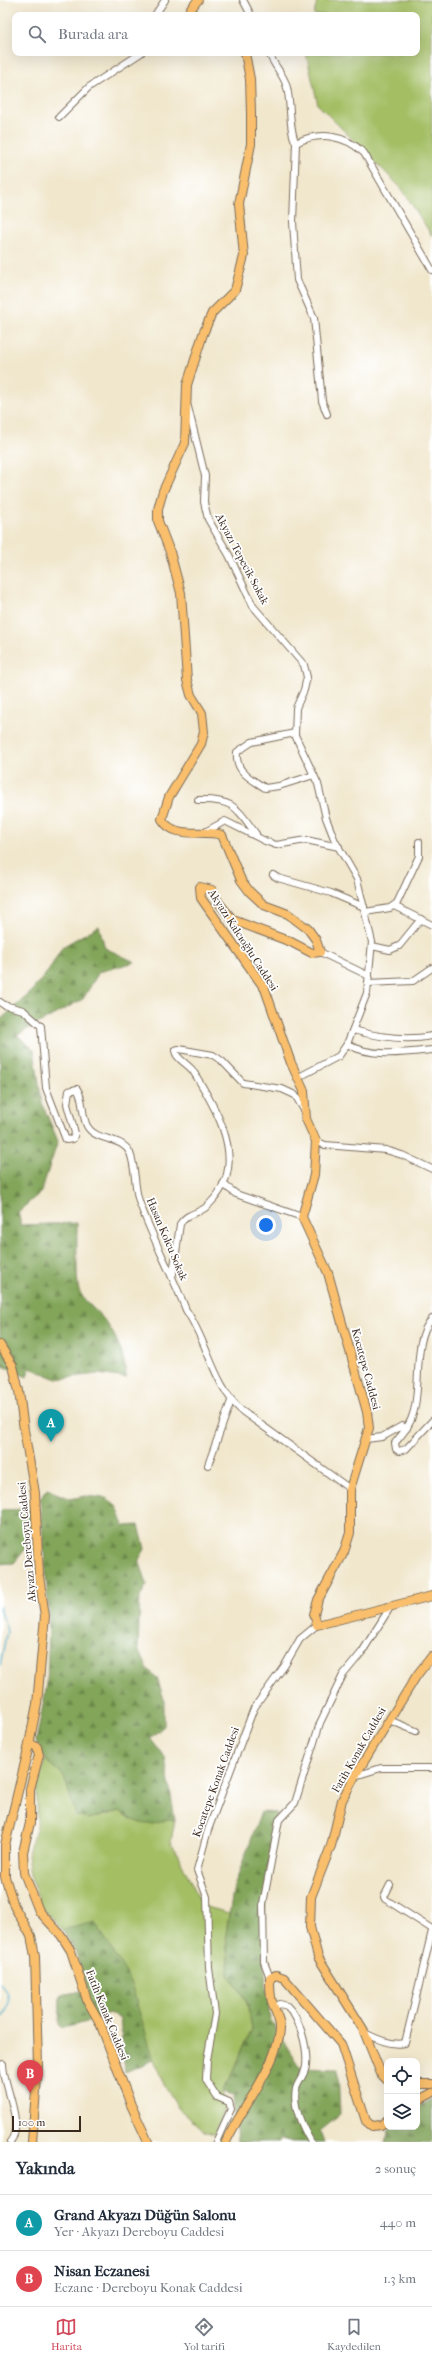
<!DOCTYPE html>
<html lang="tr">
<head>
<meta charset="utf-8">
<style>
	:root { --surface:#fff; --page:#f6f6f7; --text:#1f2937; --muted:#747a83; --line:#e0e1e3; --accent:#d1495b }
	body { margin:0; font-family:"IM FELL French Canon",serif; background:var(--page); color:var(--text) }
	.controls { position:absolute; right:12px; bottom:12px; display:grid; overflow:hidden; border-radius:8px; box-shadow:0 4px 16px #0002 }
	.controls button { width:36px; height:36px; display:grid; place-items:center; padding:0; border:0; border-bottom:1px solid var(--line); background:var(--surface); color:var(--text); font:20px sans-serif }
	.scale { position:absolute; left:12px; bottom:10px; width:69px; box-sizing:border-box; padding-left:4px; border:2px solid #3b2a1e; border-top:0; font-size:11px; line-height:14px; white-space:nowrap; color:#3b2a1e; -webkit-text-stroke:3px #fff; paint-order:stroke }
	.you { position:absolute; left:266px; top:1225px; width:14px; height:14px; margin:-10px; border:3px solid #fff; border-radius:50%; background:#1a73e8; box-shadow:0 0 0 6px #1a73e833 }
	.badge { display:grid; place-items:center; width:26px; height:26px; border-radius:50%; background:var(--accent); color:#fff; font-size:13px; font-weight:700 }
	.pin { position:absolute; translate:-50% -33px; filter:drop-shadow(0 1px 2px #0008) }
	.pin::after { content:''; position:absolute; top:21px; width:14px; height:12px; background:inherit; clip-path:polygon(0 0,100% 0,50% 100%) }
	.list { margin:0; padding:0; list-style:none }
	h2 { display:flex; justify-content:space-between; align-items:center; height:52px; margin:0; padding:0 16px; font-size:17px }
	h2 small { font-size:13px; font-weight:400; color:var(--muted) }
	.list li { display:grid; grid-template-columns:26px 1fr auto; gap:12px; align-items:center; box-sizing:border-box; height:56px; padding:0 16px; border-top:1px solid var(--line) }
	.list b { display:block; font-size:15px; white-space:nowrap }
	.list p { margin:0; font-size:13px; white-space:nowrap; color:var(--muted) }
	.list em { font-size:13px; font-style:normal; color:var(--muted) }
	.icon { flex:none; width:22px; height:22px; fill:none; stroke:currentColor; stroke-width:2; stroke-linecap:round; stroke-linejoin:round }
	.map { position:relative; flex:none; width:432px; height:2142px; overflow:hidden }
	.search { position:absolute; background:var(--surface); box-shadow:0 4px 16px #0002; left:12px; right:12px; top:12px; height:44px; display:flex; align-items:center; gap:10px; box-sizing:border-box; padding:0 14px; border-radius:8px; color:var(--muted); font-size:15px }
	.sheet { height:164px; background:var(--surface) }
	nav { display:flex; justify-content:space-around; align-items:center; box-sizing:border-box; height:56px; border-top:1px solid var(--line); background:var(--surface); font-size:11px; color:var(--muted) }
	nav a { display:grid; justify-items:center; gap:2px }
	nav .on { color:var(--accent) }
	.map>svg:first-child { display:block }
	.grass { fill:#a3be64; stroke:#6f7441 }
	.forest { fill:url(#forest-firs); stroke:#5e683c }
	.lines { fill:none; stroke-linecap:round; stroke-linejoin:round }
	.stream { stroke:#44a8c4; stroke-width:1.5 }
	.minor-casing { stroke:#7b6c5b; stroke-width:8 }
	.major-casing { stroke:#7b6c5b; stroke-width:10 }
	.minor { stroke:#fff; stroke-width:6 }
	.major { stroke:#f9bf6d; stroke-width:8 }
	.labels { text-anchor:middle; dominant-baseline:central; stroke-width:3.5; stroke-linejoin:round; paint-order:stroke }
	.street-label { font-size:11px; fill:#3b2a1e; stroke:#fff }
</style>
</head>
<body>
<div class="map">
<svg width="432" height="2142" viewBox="0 0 432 2142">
	<defs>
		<pattern id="forest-firs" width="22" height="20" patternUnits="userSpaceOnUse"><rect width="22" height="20" fill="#82a55a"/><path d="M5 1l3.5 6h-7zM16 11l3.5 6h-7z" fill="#6c874a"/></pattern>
	</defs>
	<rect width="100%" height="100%" fill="#fff"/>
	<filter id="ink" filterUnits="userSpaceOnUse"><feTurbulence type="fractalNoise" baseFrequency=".025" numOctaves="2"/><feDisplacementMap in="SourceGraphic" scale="8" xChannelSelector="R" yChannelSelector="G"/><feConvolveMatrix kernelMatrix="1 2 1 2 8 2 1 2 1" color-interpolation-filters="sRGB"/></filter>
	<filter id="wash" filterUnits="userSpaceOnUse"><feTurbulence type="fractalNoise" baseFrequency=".012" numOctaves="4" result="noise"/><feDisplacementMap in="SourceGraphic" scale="16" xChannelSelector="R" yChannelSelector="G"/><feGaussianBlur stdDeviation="0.9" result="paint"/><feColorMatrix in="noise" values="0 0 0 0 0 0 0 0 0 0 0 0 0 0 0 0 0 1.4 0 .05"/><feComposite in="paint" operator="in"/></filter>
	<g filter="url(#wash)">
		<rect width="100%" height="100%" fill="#f1e7cd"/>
		<g class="grass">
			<polygon points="317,0 432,0 432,236 402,189 318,105 306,53 417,53 417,15 314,15"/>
			<polygon points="45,1760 64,1776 77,1816 98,1817 120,1811 175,1820 171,1841 203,1906 229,1913 226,1934 229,1975 246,1999 252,2028 232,2075 222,2092 226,2106 215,2134 204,2131 178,2108 165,2087 150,2051 62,1930 41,1906 30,1875 27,1855 37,1826 37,1788"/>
		</g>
		<g class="forest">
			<path d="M99 926 105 948 135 962 99 972 83 999 17 1035 34 1050 42 1103 58 1141 41 1192 18 1212 21 1225 77 1223C77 1235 76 1284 79 1290 84 1302 93 1307 101 1316 115 1332 126 1357 126 1378L97 1374 57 1379 30 1368 27 1377 3 1366 0 1369V1020L29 994 49 970 62 947Z"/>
			<path d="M47 1489 70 1499 85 1496 106 1498 117 1507 124 1526 139 1525 145 1549 139 1560 147 1584 140 1597 138 1649 148 1669 157 1678 164 1699V1726L150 1738 165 1758 175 1820 166 1819C151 1829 133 1823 120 1811L88 1819 76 1816 64 1776 45 1760 36 1741 47 1684 49 1617 40 1499Z"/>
			<polygon points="30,1509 31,1542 14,1563 0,1564 0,1510"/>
			<polygon points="261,1812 277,1813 266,1877 264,1962 270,2019 300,2068 338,2069 340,2115 320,2131 324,2142 290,2142 280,2139 281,2142 237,2142 233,2095 222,2092 232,2075 252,2028 246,1999 229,1975 226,1934 234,1886"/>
			<polygon points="95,1922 129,1978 154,2060 125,2072 120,2019 109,2013 91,2021 63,2028 59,2026 60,1995 88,1990 75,1950 62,1930"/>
			<polygon points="432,2099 432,2142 385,2142 390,2127 417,2127 417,2108"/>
		</g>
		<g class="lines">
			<g class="stream">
				<polyline points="0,1607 7,1631 0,1665"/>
				<path d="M0 1983C11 1993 12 2008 0 2018"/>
			</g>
		</g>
	</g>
	<g filter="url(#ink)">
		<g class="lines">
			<defs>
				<g id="minor">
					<polyline points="243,0 251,15"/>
					<polyline points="155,15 165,0"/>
					<path d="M269 53C273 64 282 73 286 84 292 102 288 129 296 143L293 222 297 280 314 318 322 401 327 414"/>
					<polyline points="59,117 89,87 141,53"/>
					<path d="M296 143C320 131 345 135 364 153L432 270"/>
					<polyline points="188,407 205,476 204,502 208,519 229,555 253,606 304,665 307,677 304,690 296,708 295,735 318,784 326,818 335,841 357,879 372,942 367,993 347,1044 339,1056 299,1077"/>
					<path d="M295 733 252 742 237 752C235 772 250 778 265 788L279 786 314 775"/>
					<path d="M198 800C234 799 236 807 256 834"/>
					<polyline points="205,832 225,821 265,841 276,845 306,840 339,847"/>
					<polyline points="273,875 278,878 331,893 364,907"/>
					<polyline points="394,906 432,925"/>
					<polyline points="365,912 390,908 397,903 419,856 419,842"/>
					<polyline points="372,946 390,950 399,946 421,919"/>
					<polyline points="320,952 369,976"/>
					<polyline points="368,983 413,981 432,968"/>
					<path d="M0 1002 4 1005 23 1010 41 1026 46 1088 66 1140 73 1139 75 1133 67 1104 69 1091 77 1089C84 1098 81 1114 87 1126 96 1142 122 1136 130 1153 136 1168 134 1186 139 1201 152 1238 172 1274 186 1310 208 1342 213 1385 242 1411L350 1489"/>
					<path d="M353 1030C378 1037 406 1041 432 1036"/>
					<path d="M347 1044C371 1058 405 1053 432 1050"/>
					<polyline points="316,1141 325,1145 386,1150 402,1155 432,1169"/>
					<polyline points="223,1184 236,1194 302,1217"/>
					<path d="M173 1274 180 1224C186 1214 196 1214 205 1208 210 1204 218 1195 221 1189 243 1152 213 1103 193 1071 188 1064 175 1058 175 1050L179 1049 213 1055 222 1061 243 1083 282 1089 295 1095 304 1110"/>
					<path d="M432 1319C412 1339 422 1388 413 1414 410 1426 402 1434 395 1443L396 1449 399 1451 406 1449 432 1421"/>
					<polyline points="366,1439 382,1437 402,1426 407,1428"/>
					<polyline points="208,1465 231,1401"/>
					<polyline points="389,1720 416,1731"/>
					<polyline points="355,1776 381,1768 432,1768"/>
					<polyline points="390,1885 384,1897 385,1899 432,1929"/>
					<polyline points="270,1978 264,1962 263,1904 279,1820 295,1803 320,1723 343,1675 362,1652 391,1606"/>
					<path d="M274 2007 280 2004 287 2006C300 2018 308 2048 306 2066 305 2075 298 2081 296 2089 292 2106 303 2128 311 2142"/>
					<path d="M365 2033C378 2040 392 2046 405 2043L432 1931"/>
					<path d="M3 2064C3 2086 25 2123 10 2142"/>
					<polyline points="216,2142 231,2109 229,2102 217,2097 206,2080 207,2060 215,2014 209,1968 207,1897 197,1870 208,1830 254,1708 285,1665 300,1639 317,1625"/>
				</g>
				<g id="major">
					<polyline points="191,15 190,10 198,0"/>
					<path d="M245 53 250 79 251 112V144L239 204 244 256 235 290 212 313 203 334 187 385 185 443 163 491 158 509V521L170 552 181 593 187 680 191 695 202 713 204 732 201 744 169 797 162 819C174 840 202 829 222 835L241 880 250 892 264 905 288 914 308 929 316 940 320 952 312 953 291 942 233 920 219 903 212 890 200 887 201 898 265 989 291 1063 304 1091 306 1119 316 1141 314 1175 302 1217 328 1273 367 1412 369 1428 350 1489V1533L344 1552 318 1600 314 1614 317 1625 432 1596"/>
					<polyline points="0,1345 13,1366 19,1391 24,1430 35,1493 39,1576 45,1616 37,1704 27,1754 5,1845 5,1877 14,1906 31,1936 35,1956 38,2065 32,2142"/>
					<polyline points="29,1743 37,1747 39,1755 30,1789 30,1823 23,1852 24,1873 39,1911 61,1935 71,1951 87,2000 100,2023 131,2105 148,2142"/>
					<polyline points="387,2081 382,2076 363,2029 318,1957 310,1927 311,1897 331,1846 342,1800 355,1776 417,1675 432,1656"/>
					<polyline points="417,2084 432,2084"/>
					<polyline points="417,2101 432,2093"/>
					<path d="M226 2142C242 2107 277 2067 280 2029 281 2019 272 2007 271 1997 270 1991 270 1984 270 1978L276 1975 284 1978 341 2044 366 2121 372 2126 381 2125 387 2120"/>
				</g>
			</defs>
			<use href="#minor" class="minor-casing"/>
			<use href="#major" class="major-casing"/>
			<use href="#minor" class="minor"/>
			<use href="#major" class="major"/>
		</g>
	</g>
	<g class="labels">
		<g class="street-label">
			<text transform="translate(242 559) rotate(62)">Akyazı Tepecik Sokak</text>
			<text transform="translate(243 940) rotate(57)">Akyazı Kalcıoğlu Caddesi</text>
			<text transform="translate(167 1239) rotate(67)">Hasan Kolcu Sokak</text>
			<text transform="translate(366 1369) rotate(75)">Kocatepe Caddesi</text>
			<text transform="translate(27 1542) rotate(-95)">Akyazı Dereboyu Caddesi</text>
			<text transform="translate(359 1750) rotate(-60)">Fatih Konak Caddesi</text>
			<text transform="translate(216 1782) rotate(-70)">Kocatepe Konak Caddesi</text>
			<text transform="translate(107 2015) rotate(68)">Fatih Konak Caddesi</text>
		</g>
	</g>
</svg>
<div class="controls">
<button><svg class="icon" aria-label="locate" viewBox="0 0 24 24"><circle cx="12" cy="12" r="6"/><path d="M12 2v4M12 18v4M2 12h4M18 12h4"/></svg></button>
<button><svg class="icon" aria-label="layers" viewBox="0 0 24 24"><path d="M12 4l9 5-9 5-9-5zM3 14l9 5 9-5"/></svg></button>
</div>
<div class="scale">100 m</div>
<div class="you"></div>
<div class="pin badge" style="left:51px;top:1442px;background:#0f9aa8">A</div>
<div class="pin badge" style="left:30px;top:2093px;background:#e0444e">B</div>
<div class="search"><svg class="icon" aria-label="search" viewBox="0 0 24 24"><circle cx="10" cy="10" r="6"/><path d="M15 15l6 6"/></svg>Burada ara</div>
</div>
<section class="sheet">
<h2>Yakında<small>2 sonuç</small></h2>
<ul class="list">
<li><span class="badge" style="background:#0f9aa8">A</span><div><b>Grand Akyazı Düğün Salonu</b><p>Yer · Akyazı Dereboyu Caddesi</p></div><em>440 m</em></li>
<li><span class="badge" style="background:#e0444e">B</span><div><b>Nisan Eczanesi</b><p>Eczane · Dereboyu Konak Caddesi</p></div><em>1.3 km</em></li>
</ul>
</section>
<nav>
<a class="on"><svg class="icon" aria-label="map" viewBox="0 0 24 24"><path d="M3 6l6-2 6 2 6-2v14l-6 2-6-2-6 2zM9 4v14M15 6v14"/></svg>Harita</a>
<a><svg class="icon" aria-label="directions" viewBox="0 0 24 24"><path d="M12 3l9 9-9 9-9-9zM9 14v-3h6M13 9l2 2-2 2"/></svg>Yol tarifi</a>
<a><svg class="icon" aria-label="saved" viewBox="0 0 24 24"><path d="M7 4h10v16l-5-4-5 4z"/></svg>Kaydedilen</a>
</nav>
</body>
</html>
